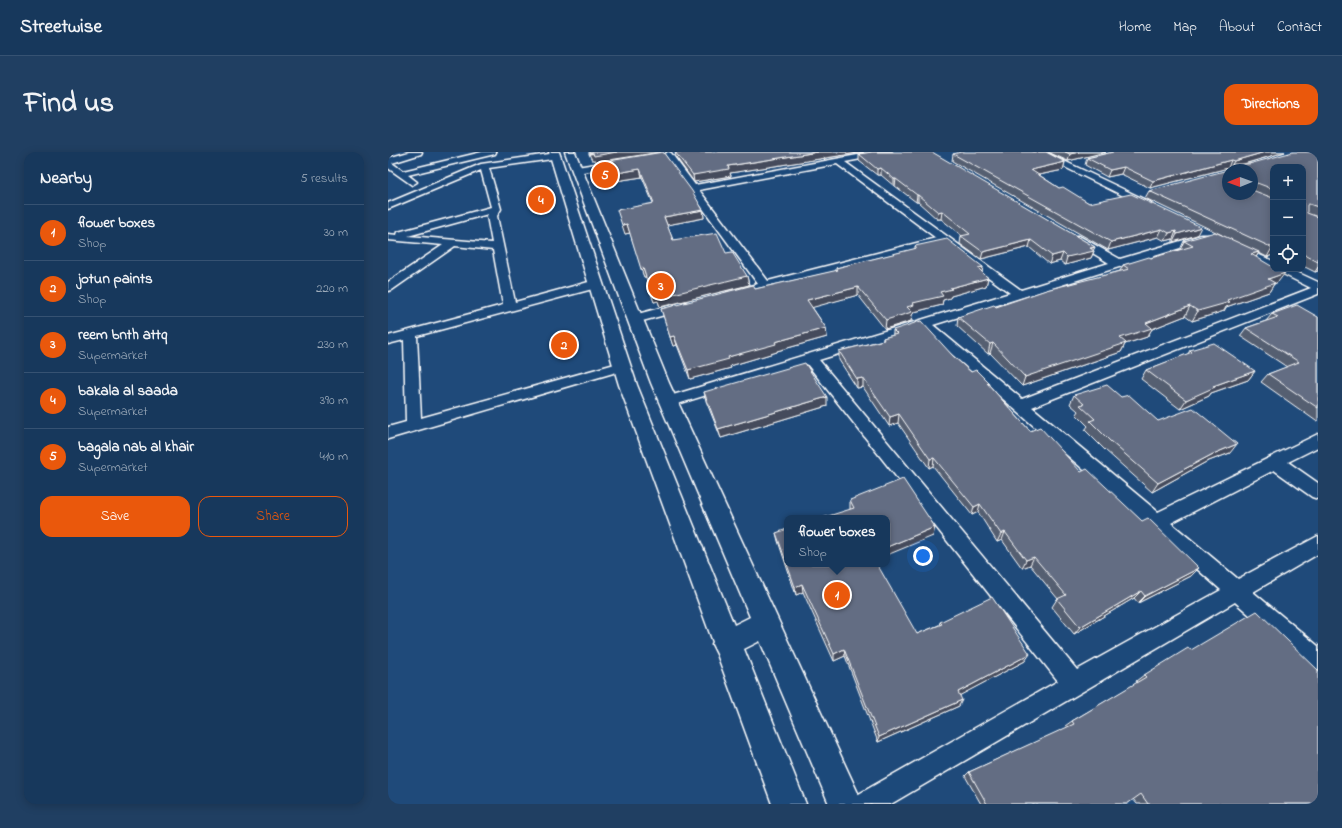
<!DOCTYPE html>
<html lang="en">
<head>
<meta charset="utf-8">
<style>
	:root { --surface:#17385c; --page:#203f62; --text:#f1f3f6; --muted:#9eacbb; --line:#365272; --accent:#ea580c }
	body { margin:0; font-family:"Indie Flower",sans-serif; background:var(--page); color:var(--text) }
	.controls { position:absolute; right:12px; top:12px; display:grid; overflow:hidden; border-radius:8px; box-shadow:0 2px 10px #0003 }
	.controls button { width:36px; height:36px; display:grid; place-items:center; padding:0; border:0; border-bottom:1px solid var(--line); background:var(--surface); color:var(--text); font:20px sans-serif }
	.compass { position:absolute; left:834px; top:12px; width:36px; height:36px; border-radius:50%; background:var(--surface); box-shadow:0 2px 10px #0003; rotate:269deg }
	.you { position:absolute; left:535px; top:404px; width:14px; height:14px; margin:-10px; border:3px solid #fff; border-radius:50%; background:#1a73e8; box-shadow:0 0 0 6px #1a73e833 }
	.badge { display:grid; place-items:center; width:26px; height:26px; border-radius:50%; background:var(--accent); color:#fff; font-size:13px; font-weight:700 }
	.pin { position:absolute; translate:-50% -50%; border:2px solid #fff; box-shadow:0 1px 4px #0006 }
	.popup { position:absolute; left:396px; top:363px; width:106px; height:52px; box-sizing:border-box; display:grid; place-content:center; border-radius:8px; background:var(--surface); filter:drop-shadow(0 1px 3px #0005); font-size:13px; white-space:nowrap; color:var(--muted) }
	.popup b { font-size:15px; color:var(--text) }
	.popup::after { content:''; position:absolute; left:50%; top:100%; margin-left:-8px; border:8px solid transparent; border-top-color:var(--surface) }
	.list { margin:0; padding:0; list-style:none }
	h2 { display:flex; justify-content:space-between; align-items:center; height:52px; margin:0; padding:0 16px; font-size:17px }
	h2 small { font-size:13px; font-weight:400; color:var(--muted) }
	.list li { display:grid; grid-template-columns:26px 1fr auto; gap:12px; align-items:center; box-sizing:border-box; height:56px; padding:0 16px; border-top:1px solid var(--line) }
	.list b { display:block; font-size:15px; white-space:nowrap }
	.list p { margin:0; font-size:13px; white-space:nowrap; color:var(--muted) }
	.list em { font-size:13px; font-style:normal; color:var(--muted) }
	.actions { display:flex; gap:8px; padding:12px 16px }
	.actions a { flex:1; padding:9px 0; border:1px solid var(--accent); border-radius:12px; text-align:center; font-size:14px; color:var(--accent) }
	.actions .main { background:var(--accent); color:#fff }
	.icon { flex:none; width:22px; height:22px; fill:none; stroke:currentColor; stroke-width:2; stroke-linecap:round; stroke-linejoin:round }
	.map { position:relative; flex:none; width:930px; height:652px; overflow:hidden; border-radius:12px }
	header { display:flex; align-items:center; gap:24px; box-sizing:border-box; height:56px; padding:0 20px; background:var(--surface); border-bottom:1px solid var(--line) }
	header strong { font-size:19px }
	nav { display:flex; gap:22px; margin-inline-start:auto; font-size:14px }
	.intro { display:flex; align-items:center; justify-content:space-between; box-sizing:border-box; height:96px; padding:0 24px }
	h1 { margin:0; font-size:28px }
	.button { padding:10px 18px; border-radius:12px; background:var(--accent); color:#fff; font-size:14px; font-weight:700 }
	main { display:flex; gap:24px; padding:0 24px }
	aside { flex:1; background:var(--surface); border-radius:12px; box-shadow:0 2px 10px #0003 }
	.map>svg:first-child { display:block }
	.lines { fill:none; stroke-linecap:round; stroke-linejoin:round }
	.street-casing { stroke:#fff; stroke-width:3 }
	.secondary-casing { stroke:#fff; stroke-width:3 }
	.street { fill:#1f4a7a; fill-rule:evenodd }
	.secondary { fill:#1f4a7a; fill-rule:evenodd }
	.wall { fill:#555e71; stroke:#fff }
	.shaded-wall { fill:#454c5c; stroke:#fff }
	.building { fill:#636d83; stroke:#fff }
</style>
</head>
<body>
<header>
<strong>Streetwise</strong>
<nav><a>Home</a><a>Map</a><a>About</a><a>Contact</a></nav>
</header>
<div class="intro"><h1>Find us</h1><a class="button">Directions</a></div>
<main>
<aside>
<h2>Nearby<small>5 results</small></h2>
<ul class="list">
<li><span class="badge">1</span><div><b>flower boxes</b><p>Shop</p></div><em>30 m</em></li>
<li><span class="badge">2</span><div><b>jotun paints</b><p>Shop</p></div><em>220 m</em></li>
<li><span class="badge">3</span><div><b>reem bnth attq</b><p>Supermarket</p></div><em>230 m</em></li>
<li><span class="badge">4</span><div><b>bakala al saada</b><p>Supermarket</p></div><em>390 m</em></li>
<li><span class="badge">5</span><div><b>bagala nab al khair</b><p>Supermarket</p></div><em>410 m</em></li>
</ul>
<div class="actions"><a class="main">Save</a><a>Share</a></div>
</aside>
<div class="map">
<svg width="930" height="652" viewBox="0 0 930 652">
	<rect width="100%" height="100%" fill="#1f4a7a"/>
	<filter id="ink" filterUnits="userSpaceOnUse"><feTurbulence type="fractalNoise" baseFrequency=".025" numOctaves="2"/><feDisplacementMap in="SourceGraphic" scale="8" xChannelSelector="R" yChannelSelector="G"/><feConvolveMatrix kernelMatrix="1 2 1 2 8 2 1 2 1" color-interpolation-filters="sRGB"/></filter>
	<g filter="url(#ink)">
		<g class="lines">
			<defs>
				<g id="street">
					<polygon points="21,0 34,0 33,2 4,11 15,19 94,0 108,0 107,2 20,23 29,30 24,33 0,16 0,6"/>
					<path d="M280 0 283 1 307 33 486 0H504L500 2 457 10 633 138 721 111 683 88 682 86 683 84H691L732 107 813 83H821L822 85 821 87 545 173 634 247 923 136 889 119 887 117H902L930 130V142L644 255 770 360 930 282V295L900 310 930 331V347L924 345 886 318 783 371 850 427 930 384V402L865 440 930 494V519L922 516 847 450 503 652H465L469 643 670 529 419 212 280 255 275 254 273 250 275 246 622 141 554 91 348 145H340L338 142 340 139 370 132 276 3ZM449 12 548 86 380 129 311 38ZM534 176 833 438 689 518 431 208Z"/>
					<polygon points="646,0 657,0 762,50 764,52 759,55 756,54"/>
					<path d="M168 1 172 4 171 6 101 16 113 57 109 64 127 150 208 128 212 129 214 132 212 135 29 184 33 266 234 210 239 211 241 214 239 217 0 287V275L18 270 16 188 0 192V184L115 153 105 98 67 94 4 138 0 139V130L55 93 0 88V82L9 83 10 80 103 55 93 18 0 57V51L93 12ZM100 62 99 64 104 91 20 84Z"/>
					<polygon points="232,8 235,9 236,11 235,13 189,21 185,18 189,15"/>
					<polygon points="847,92 885,109 885,116 843,97 842,95 843,93"/>
					<polygon points="295,150 299,151 301,154 299,157 247,171 242,170 241,167 242,164"/>
				</g>
				<polygon id="secondary" points="161,0 171,0 249,233 346,473 362,465 263,231 177,0 187,0 281,231 475,652 441,652 372,489 356,497 418,652 384,652 329,502 324,492 325,490 231,233"/>
			</defs>
			<use href="#street" class="street-casing"/>
			<use href="#secondary" class="secondary-casing"/>
			<use href="#street" class="street"/>
			<use href="#secondary" class="secondary"/>
		</g>
		<g class="wall">
			<polygon points="275,0 315,58 316,66 279,73 285,88 338,101 359,124 361,133 272,155 270,149 266,150 258,125 256,125 242,81 237,82 265,51 254,25 215,31"/>
			<polygon points="287,0 476,0 342,21 343,24 306,30 288,5"/>
			<polygon points="660,0 718,0 680,9"/>
			<polygon points="725,0 897,0 856,12 861,12 930,0 930,119 927,120 915,114 915,15 885,15 885,103 879,105 871,101 868,105 890,130 886,132 881,140 838,155 836,159 804,169 797,164 764,177 759,185 737,192 733,200 634,234 602,201 600,202 569,174 570,165 732,119 735,113 763,106 792,98 796,89 834,83 757,46 761,39 864,42 864,18 843,18 843,16 840,16 762,36 733,22 719,25 697,13 699,6"/>
			<polygon points="471,2 551,5 707,95 705,98 706,99 703,106 677,113 672,109 661,112 641,95 593,107 572,92 573,84 574,84 553,67 549,67 530,50 528,50 507,34 506,34 493,23 489,23 471,9"/>
			<polygon points="565,2 677,10 675,18 651,23 671,36 701,51 809,83 785,90 785,87 777,89 770,85 720,98 564,9"/>
			<polygon points="527,94 595,115 594,120 600,126 598,134 563,144 562,146 555,148 554,153 526,160 525,162 524,163 523,169 497,177 470,143 424,155 438,176 439,185 389,199 389,200 342,214 343,216 302,227 289,193 285,194 273,157 367,137 448,119 448,116 527,97"/>
			<polygon points="884,162 930,165 930,268 928,269 873,230 880,222 899,215 852,184 858,176 878,169"/>
			<polygon points="505,178 565,204 583,220 601,231 601,233 642,279 811,416 803,424 750,451 746,446 686,482 664,455 669,447 670,447 642,413 634,416 614,388 609,390 590,360 584,363 545,314 541,316 510,271 501,274 475,235 469,236 451,208 451,199 495,188 495,186 505,183"/>
			<polygon points="802,198 867,219 860,228 823,241 821,244 792,257 753,227 758,218 800,202"/>
			<polygon points="316,240 439,254 333,286 318,249"/>
			<polygon points="686,243 733,245 770,269 842,301 818,310 764,340 717,298 697,278 700,274 688,262 690,259 682,252"/>
			<polygon points="462,348 545,384 462,357"/>
			<polygon points="388,381 529,482 551,473 552,470 637,509 572,543 571,554 490,590 457,504 446,509 415,440 408,443 390,389"/>
			<polygon points="756,523 930,652 749,652 745,647 739,652 593,652 577,624 581,620 679,576 677,574 684,569 749,531 748,529"/>
		</g>
		<g class="shaded-wall">
			<polygon points="229,0 273,0 208,10 207,8 204,8 201,2"/>
			<polygon points="430,0 476,0 342,21 343,24 306,30 305,23 340,14"/>
			<polygon points="691,0 718,0 680,9 682,2"/>
			<polygon points="877,0 897,0 845,15 845,12 843,16 842,16 846,9"/>
			<polygon points="843,8 840,16 762,36 765,29"/>
			<polygon points="677,10 675,18 641,25 643,18"/>
			<polygon points="736,15 733,22 719,25 722,18"/>
			<polygon points="493,16 493,23 489,23 489,17"/>
			<polygon points="252,17 254,25 215,31 212,24"/>
			<polygon points="506,27 508,27 507,34 506,34"/>
			<polygon points="869,31 864,39 864,38 867,33"/>
			<polygon points="529,43 530,43 530,50 528,50"/>
			<polygon points="315,58 316,66 279,73 276,65"/>
			<polygon points="554,59 553,67 549,67 550,60"/>
			<polygon points="239,72 242,81 237,82 234,73"/>
			<polygon points="813,75 809,83 785,90 789,82"/>
			<polygon points="774,77 770,85 720,98 723,90"/>
			<polygon points="788,79 785,87 777,89 781,81"/>
			<polygon points="643,88 641,95 593,107 595,100"/>
			<polygon points="707,95 705,99 706,99 703,106 677,113 679,105"/>
			<polygon points="884,96 885,96 885,103 879,105"/>
			<polygon points="871,100 866,109 863,102"/>
			<polygon points="675,101 672,109 661,112 664,104"/>
			<polygon points="595,115 593,124 590,116"/>
			<polygon points="930,115 930,119 927,120"/>
			<polygon points="255,116 258,125 256,125 253,117"/>
			<polygon points="897,121 890,130 886,132 881,140 838,155 836,159 804,169 810,159 839,148 880,127"/>
			<polygon points="359,124 361,133 272,155 270,149 266,150 263,141"/>
			<polygon points="600,126 598,134 563,144 562,146 555,148 554,153 526,160 525,162 524,163 523,169 497,177 498,168 525,151 562,136"/>
			<polygon points="470,135 470,143 419,157 419,148"/>
			<polygon points="802,154 797,164 764,177 759,185 737,192 733,200 634,234 637,225 732,186 758,171"/>
			<polygon points="438,176 439,185 389,199 389,200 342,214 343,216 302,227 300,218 387,190"/>
			<polygon points="286,184 289,193 285,194 282,185"/>
			<polygon points="605,191 602,201 600,202 602,192"/>
			<polygon points="867,219 860,228 823,241 821,244 792,257 798,248 825,234"/>
			<polygon points="475,226 475,235 469,236 469,227"/>
			<polygon points="439,245 439,254 333,286 330,277"/>
			<polygon points="511,262 510,271 501,274 502,265"/>
			<polygon points="849,292 842,301 818,310 764,340 770,331 825,302"/>
			<polygon points="546,306 545,314 541,316 542,307"/>
			<polygon points="592,352 590,360 584,363 586,355"/>
			<polygon points="547,375 545,384 499,403 499,395"/>
			<polygon points="617,380 614,388 609,390 613,382"/>
			<polygon points="646,405 642,413 634,416 638,408"/>
			<polygon points="811,416 803,424 750,451 757,444"/>
			<polygon points="414,432 415,440 408,443 407,435"/>
			<polygon points="753,439 746,446 686,482 692,475"/>
			<polygon points="456,497 457,504 446,509 446,502"/>
			<polygon points="642,502 637,509 567,546 570,540"/>
			<polygon points="574,548 571,554 490,590 491,585"/>
		</g>
		<g class="building">
			<polygon points="201,0 229,0 206,4 205,1 201,2"/>
			<polygon points="275,0 304,39 315,58 276,65 285,88 329,81 338,101 344,100 359,124 269,146 268,140 263,141 255,116 253,117 239,72 234,73 229,58 266,51 252,17 212,24 208,11"/>
			<polygon points="287,0 430,0 340,14 341,17 305,23"/>
			<polygon points="484,0 544,0 707,95 702,96 706,99 679,105 675,101 664,104 643,88 595,100 573,84 582,82 554,59 550,60 530,43 529,43 508,27 506,27 493,16 489,17 471,2"/>
			<polygon points="573,0 658,0 677,10 643,18 671,36 675,35 701,51 743,42 813,75 789,82 788,79 781,81 774,77 723,90 565,2"/>
			<polygon points="677,0 691,0 682,2"/>
			<polygon points="725,0 877,0 846,9 843,8 765,29 736,15 722,18 699,6"/>
			<polygon points="905,0 930,0 930,55 921,52 919,53 919,61 930,65 930,110 915,102 915,15 885,15 885,37 869,31 867,33 864,33 864,18 841,18 844,17 845,12 861,12"/>
			<polygon points="840,18 840,42 864,42 864,38 885,46 885,96 761,39"/>
			<polygon points="827,80 871,100 863,102 885,115 885,117 889,117 897,121 880,127 887,131 839,148 842,150 810,159 802,154 758,171 764,176 732,186 738,191 637,225 605,191 602,192 570,165 606,153 608,155 658,138 741,117 735,113 761,105 763,106 805,94 796,89"/>
			<polygon points="559,87 595,115 590,116 600,126 562,136 564,137 552,140 555,144 525,151 526,153 519,155 524,160 498,168 470,135 419,148 438,176 387,190 388,192 340,205 341,207 300,218 286,184 282,185 273,157 365,133 367,137 450,118 448,116 529,96 527,94"/>
			<polygon points="909,153 930,165 930,256 880,222 911,210 858,176 890,165 884,162"/>
			<polygon points="533,169 565,204 583,220 588,218 601,231 599,231 642,279 652,275 693,320 699,317 754,369 760,366 811,416 757,444 753,439 692,475 669,447 678,443 646,405 638,408 617,380 613,382 592,352 586,355 546,306 542,307 511,262 502,265 475,226 469,227 451,199 496,188 495,186 509,182 505,178"/>
			<polygon points="826,191 867,219 825,234 827,235 798,248 758,218 804,200 802,198"/>
			<polygon points="417,211 439,245 330,277 316,240"/>
			<polygon points="719,233 733,245 741,243 770,269 805,256 849,292 825,302 770,331 722,289 702,269 707,267 692,253 696,252 686,243"/>
			<polygon points="515,327 547,375 499,395 499,366 434,366 466,356 462,348"/>
			<polygon points="399,377 399,412 489,412 529,482 554,472 552,470 604,445 642,502 570,540 574,548 491,585 456,497 446,502 414,432 407,435 388,381"/>
			<polygon points="869,459 930,518 930,652 760,652 753,642 739,652 599,652 581,620 686,572 684,569 758,525 756,523 800,496 803,498"/>
		</g>
	</g>
</svg>
<div class="controls">
<button>+</button>
<button>−</button>
<button><svg class="icon" aria-label="locate" viewBox="0 0 24 24"><circle cx="12" cy="12" r="6"/><path d="M12 2v4M12 18v4M2 12h4M18 12h4"/></svg></button>
</div>
<svg class="compass" viewBox="-18 -18 36 36"><path d="M0-13l5 13h-10z" fill="#e53935"/><path d="M0 13l5-13h-10z" fill="#9eacbb"/></svg>
<div class="you"></div>
<div class="pin badge" style="left:449px;top:443px">1</div>
<div class="popup"><b>flower boxes</b>Shop</div>
<div class="pin badge" style="left:176px;top:193px">2</div>
<div class="pin badge" style="left:273px;top:134px">3</div>
<div class="pin badge" style="left:153px;top:48px">4</div>
<div class="pin badge" style="left:217px;top:23px">5</div>
</div>
</main>
</body>
</html>
